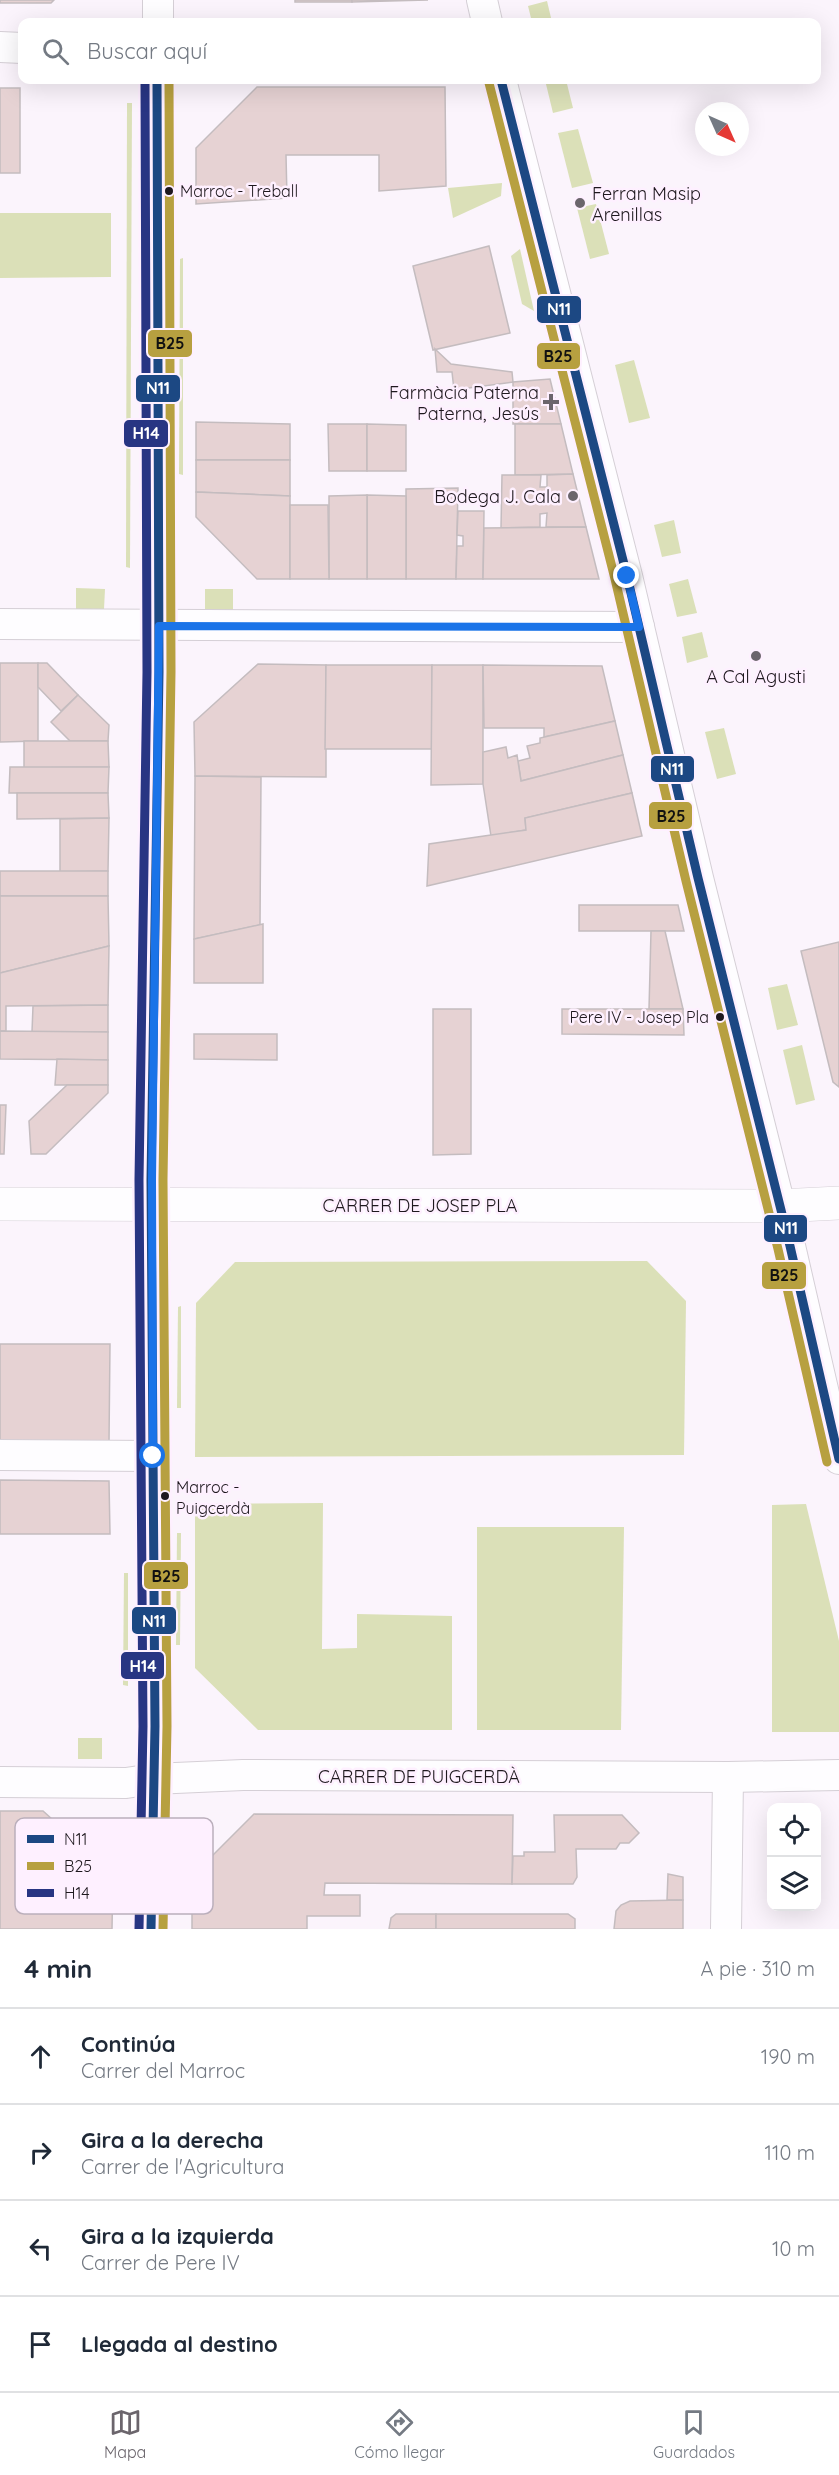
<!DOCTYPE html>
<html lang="es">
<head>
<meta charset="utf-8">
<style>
	:root { --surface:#fff; --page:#f6f6f7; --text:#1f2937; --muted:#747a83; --line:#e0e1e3; --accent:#6b656c }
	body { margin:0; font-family:Quicksand,sans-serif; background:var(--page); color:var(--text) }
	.controls { position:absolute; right:18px; bottom:18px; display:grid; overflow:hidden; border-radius:12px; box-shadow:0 6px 24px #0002 }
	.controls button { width:54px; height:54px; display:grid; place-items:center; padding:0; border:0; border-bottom:2px solid var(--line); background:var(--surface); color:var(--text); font:30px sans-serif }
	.compass { position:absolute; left:695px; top:102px; width:54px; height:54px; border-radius:50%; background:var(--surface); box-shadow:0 6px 24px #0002; rotate:135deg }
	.stop { position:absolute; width:18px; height:18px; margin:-14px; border:4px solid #1a73e8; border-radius:50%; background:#fff }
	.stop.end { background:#1a73e8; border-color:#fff; box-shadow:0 2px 6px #0008 }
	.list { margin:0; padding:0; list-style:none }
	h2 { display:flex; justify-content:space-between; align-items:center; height:78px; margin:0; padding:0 24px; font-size:26px }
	h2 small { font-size:20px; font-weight:400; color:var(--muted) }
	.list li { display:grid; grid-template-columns:39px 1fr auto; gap:18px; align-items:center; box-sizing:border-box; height:96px; padding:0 24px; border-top:2px solid var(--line) }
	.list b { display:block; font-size:22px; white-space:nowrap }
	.list p { margin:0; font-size:20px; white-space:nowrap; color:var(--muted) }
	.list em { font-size:20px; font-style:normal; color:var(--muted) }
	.icon { flex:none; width:33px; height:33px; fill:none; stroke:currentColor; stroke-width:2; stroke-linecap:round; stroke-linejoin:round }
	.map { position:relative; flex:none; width:839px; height:1929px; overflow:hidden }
	.search { position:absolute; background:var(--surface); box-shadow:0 6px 24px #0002; left:18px; right:18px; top:18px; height:66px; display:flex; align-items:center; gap:15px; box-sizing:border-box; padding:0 21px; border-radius:12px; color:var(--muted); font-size:22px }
	.sheet { height:462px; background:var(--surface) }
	nav { display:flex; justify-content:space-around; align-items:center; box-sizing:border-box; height:84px; border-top:2px solid var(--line); background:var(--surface); font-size:16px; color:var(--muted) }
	nav a { display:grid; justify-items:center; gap:3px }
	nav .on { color:var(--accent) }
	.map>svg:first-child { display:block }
	.green { fill:#dbe0b8 }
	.building { fill:#e6d2d3; stroke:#c4bcbf; stroke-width:1.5 }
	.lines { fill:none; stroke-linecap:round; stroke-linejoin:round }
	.street-casing { stroke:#d5cfd6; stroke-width:32 }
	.secondary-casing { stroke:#d5cfd6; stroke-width:34 }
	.street { stroke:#fefdff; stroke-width:30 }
	.secondary { stroke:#fefdff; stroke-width:33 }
	.bus-1-casing { stroke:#fef0ff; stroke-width:14 }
	.bus-2-casing { stroke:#fef0ff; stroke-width:14 }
	.bus-3-casing { stroke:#fef0ff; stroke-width:14 }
	.bus-1 { stroke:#1c4883; stroke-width:9 }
	.bus-2 { stroke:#b7a040; stroke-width:9 }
	.bus-3 { stroke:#283583; stroke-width:9 }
	.route { stroke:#1a73e8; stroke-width:8 }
	.bus-dot { fill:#1e181e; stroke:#fef0ff; stroke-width:2 }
	.poi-dot { fill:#6b656c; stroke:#fef0ff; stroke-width:2 }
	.labels { text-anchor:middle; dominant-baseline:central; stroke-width:5; stroke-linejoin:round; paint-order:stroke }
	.bus-label { font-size:16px; fill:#1e181e; stroke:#fef0ff; text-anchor:start }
	.poi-label { font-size:18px; fill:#1e181e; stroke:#fef0ff; text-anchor:end }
	.street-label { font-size:18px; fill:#1e181e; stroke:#fef0ff }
	.key { fill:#fef0ff; stroke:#bbafbc; stroke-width:1.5 }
	.key-label { font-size:16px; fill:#1e181e }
	.line-badge { stroke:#fef0ff; stroke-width:2 }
	.badge-label { font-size:16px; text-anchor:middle; font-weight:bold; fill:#fff }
	.pale-badge-label { font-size:16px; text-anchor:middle; font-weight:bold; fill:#111 }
</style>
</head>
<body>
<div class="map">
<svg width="839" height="1929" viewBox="0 0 839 1929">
	<rect width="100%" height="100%" fill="#fbf4fc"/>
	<g class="green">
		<polygon points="547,1 552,22 532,22 528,6"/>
		<polygon points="545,80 566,80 573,108 553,113"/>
		<polygon points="127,103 132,103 130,568 126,567"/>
		<polygon points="578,129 593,183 572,188 558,133"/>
		<polygon points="502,183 501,196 453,218 448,188"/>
		<polygon points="596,204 609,254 590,259 577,208"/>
		<polygon points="0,213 111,213 111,277 0,278"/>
		<polygon points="520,249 534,311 522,304 511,256"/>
		<polygon points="183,258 183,475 179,474 180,259"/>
		<polygon points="634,360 650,418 629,423 615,365"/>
		<polygon points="674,520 681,553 662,557 654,525"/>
		<polygon points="688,579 697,613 677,617 669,584"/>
		<polygon points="76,588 105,589 104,609 76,610"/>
		<rect x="205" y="589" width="28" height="21"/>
		<polygon points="702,632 708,657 687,663 682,637"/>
		<polygon points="724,728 736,774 717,779 705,732"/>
		<polygon points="787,984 798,1025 777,1030 768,988"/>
		<polygon points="802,1045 815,1100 796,1105 783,1050"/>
		<polygon points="647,1261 686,1301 684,1455 195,1457 196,1303 235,1262"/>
		<polygon points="181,1306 181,1408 177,1408 178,1307"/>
		<polygon points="323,1503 322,1649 357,1648 357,1614 452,1616 452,1730 258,1730 195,1668 195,1504"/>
		<polygon points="806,1504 839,1641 839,1732 772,1732 772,1505"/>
		<polygon points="477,1527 624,1527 621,1730 477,1730"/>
		<polygon points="177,1533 181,1533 180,1645 176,1645"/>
		<polygon points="124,1573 128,1573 128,1686 123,1685"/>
		<rect x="78" y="1738" width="24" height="21"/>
	</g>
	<g class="building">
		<polygon points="0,0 54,0 51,3 0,3"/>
		<rect x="295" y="0" width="57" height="2"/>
		<polygon points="352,0 428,0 352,2"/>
		<polygon points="257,87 445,87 446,186 379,191 379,155 286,155 287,198 196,204 196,148"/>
		<rect x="0" y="88" width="20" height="85"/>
		<polygon points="489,246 510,333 433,350 413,266"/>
		<polygon points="435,349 451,364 512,372 513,382 454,390 452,372 437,372"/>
		<polygon points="550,379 561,424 513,424 513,382"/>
		<polygon points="196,422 290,424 290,460 196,460"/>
		<polygon points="328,424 367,424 367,471 329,471"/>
		<polygon points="367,424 406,425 406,471 367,471"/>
		<polygon points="515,424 561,424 573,474 515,475"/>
		<polygon points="196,460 290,460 290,496 196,492"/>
		<polygon points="573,474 586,527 546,527 547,513 540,514 540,527 501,528 502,475 541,475 540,487 547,487 547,475"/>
		<polygon points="458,488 456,579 406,579 406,489"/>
		<polygon points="196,492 290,496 290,579 257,579 196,517"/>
		<polygon points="367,495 406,496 406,579 367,579"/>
		<polygon points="367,495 367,579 329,579 329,496"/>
		<polygon points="290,505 328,505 329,579 290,579"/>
		<polygon points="458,511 484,511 483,579 456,579 457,546 463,546 463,536 457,535"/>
		<polygon points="586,527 599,579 483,579 484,528"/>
		<polygon points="0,663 38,663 38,741 0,742"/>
		<polygon points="38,663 47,663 78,695 61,711 38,687"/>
		<polygon points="258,664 326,665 326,777 195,776 194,722"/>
		<polygon points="326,665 432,665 432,749 325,749"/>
		<polygon points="432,665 483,665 483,784 431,785"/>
		<polygon points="483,665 602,666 615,721 544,737 544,728 484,728"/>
		<polygon points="78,695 109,725 108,741 70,741 51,722"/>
		<polygon points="615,721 623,755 521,781 518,761 530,758 527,746 540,743 540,738"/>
		<polygon points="24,741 108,741 109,767 24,768"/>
		<polygon points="506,747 508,758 517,755 521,781 623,755 632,793 525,818 526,830 491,836 483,784 483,752"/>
		<polygon points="10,767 109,767 108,793 9,793"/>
		<polygon points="195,776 261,777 260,925 194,939"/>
		<polygon points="17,793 108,793 109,818 17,819"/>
		<polygon points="632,793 642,836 427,886 429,844 526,830 525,818"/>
		<polygon points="109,818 108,871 60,872 60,819"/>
		<rect x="0" y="871" width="108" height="25"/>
		<polygon points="0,896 108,896 109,946 0,973"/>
		<polygon points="579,905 678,905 684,931 579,931"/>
		<polygon points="263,924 263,983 194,983 194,939"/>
		<polygon points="651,931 665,931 683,1009 649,1009"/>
		<polygon points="839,942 839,1087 833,1082 801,951"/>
		<polygon points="109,946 108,1005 6,1006 6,1031 0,1031 0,973"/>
		<polygon points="108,1005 108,1032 32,1032 33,1006"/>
		<polygon points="433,1009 471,1009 471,1154 433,1155"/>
		<polygon points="562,1009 683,1009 684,1035 562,1034"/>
		<polygon points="0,1031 108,1032 108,1060 0,1059"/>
		<polygon points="194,1034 277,1034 277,1060 194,1059"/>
		<polygon points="57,1059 108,1060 108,1085 55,1085"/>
		<polygon points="67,1085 108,1085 108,1093 46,1154 31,1154 29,1121"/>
		<polygon points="0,1105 6,1105 4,1154 0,1154"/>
		<polygon points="0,1344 110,1344 109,1442 0,1441"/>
		<polygon points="0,1480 109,1481 110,1534 0,1534"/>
		<polygon points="0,1811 43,1811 113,1874 112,1929 0,1929"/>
		<polygon points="254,1814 513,1815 512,1884 325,1883 324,1895 360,1895 360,1916 307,1916 307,1929 192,1929 192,1876"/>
		<polygon points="554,1815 622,1815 639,1833 629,1843 620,1843 616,1849 576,1849 577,1877 573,1884 512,1884 513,1856 524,1856 524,1852 555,1852"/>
		<polygon points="668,1874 683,1877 683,1900 667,1900"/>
		<polygon points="683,1900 683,1929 614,1929 616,1911 621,1905 630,1901"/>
		<polygon points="396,1914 436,1914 436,1929 389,1929 391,1918"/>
		<polygon points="436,1914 568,1914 575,1919 575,1929 436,1929"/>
	</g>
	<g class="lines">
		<defs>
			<g id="street">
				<polyline points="482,0 487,22"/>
				<polyline points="158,22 158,0"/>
				<polyline points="0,47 22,48"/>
				<polyline points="501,80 627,576 698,878 790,1246 839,1459"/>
				<polyline points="0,624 639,627"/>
				<polyline points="0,1455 153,1456"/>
				<polyline points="0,1782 126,1783 153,1779 243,1775 728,1777 839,1775"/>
				<polyline points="151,1929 155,1726 151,1180 159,672 157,80"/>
				<polyline points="726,1929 728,1777"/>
			</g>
			<polyline id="secondary" points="0,1204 779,1206 839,1203"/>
		</defs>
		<use href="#street" class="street-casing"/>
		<use href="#secondary" class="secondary-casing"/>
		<use href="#street" class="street"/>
		<use href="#secondary" class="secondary"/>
		<defs>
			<g id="bus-1">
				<polyline points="501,80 627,576 698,878 790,1246 839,1459"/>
				<polyline points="151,1929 155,1726 151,1180 159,672 157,80"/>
			</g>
			<g id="bus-2">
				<polyline points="489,83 615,579 686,881 778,1249 827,1462"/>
				<polyline points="163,1929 167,1726 163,1180 171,672 169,80"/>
			</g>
			<polyline id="bus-3" points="139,1929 143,1726 139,1180 147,672 145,80"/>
		</defs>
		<use href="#bus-1" class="bus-1-casing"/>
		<use href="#bus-2" class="bus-2-casing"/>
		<use href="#bus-3" class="bus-3-casing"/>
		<use href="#bus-1" class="bus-1"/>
		<use href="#bus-2" class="bus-2"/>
		<use href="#bus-3" class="bus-3"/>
	</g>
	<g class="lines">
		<polyline class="route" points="153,1456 152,1180 159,626 639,627 627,576"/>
	</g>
	<g class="bus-dot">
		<circle cx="169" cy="191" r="5"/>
		<circle cx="720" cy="1017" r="5"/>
		<circle cx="165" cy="1496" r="5"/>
	</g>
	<g class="poi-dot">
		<circle cx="580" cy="203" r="6"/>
		<path d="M548 393h6v6h6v6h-6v6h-6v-6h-6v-6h6z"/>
		<circle cx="573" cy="496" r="6"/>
		<circle cx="756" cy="656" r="6"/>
	</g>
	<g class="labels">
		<g class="bus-label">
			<text x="180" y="191">Marroc - Treball</text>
			<text x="709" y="1017" text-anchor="end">Pere IV - Josep Pla</text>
			<text x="176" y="1487">Marroc -<tspan x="176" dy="21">Puigcerdà</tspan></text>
		</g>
		<g class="poi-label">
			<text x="592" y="193" text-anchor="start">Ferran Masip<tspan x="592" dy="21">Arenillas</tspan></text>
			<text x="539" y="392">Farmàcia Paterna<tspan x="539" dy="21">Paterna, Jesús</tspan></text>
			<text x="561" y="496">Bodega J. Cala</text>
			<text x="756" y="676" text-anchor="middle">A Cal Agusti</text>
		</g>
		<g class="street-label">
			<text x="420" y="1205">CARRER DE JOSEP PLA</text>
			<text x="419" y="1776">CARRER DE PUIGCERDÀ</text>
		</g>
	</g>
	<rect x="15" y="1818" width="198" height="96" rx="9" class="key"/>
	<rect x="27" y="1835" width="27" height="8" fill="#1c4883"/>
	<rect x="27" y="1862" width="27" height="8" fill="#b7a040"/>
	<rect x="27" y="1889" width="27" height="8" fill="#283583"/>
	<g class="key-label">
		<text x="64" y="1845">N11</text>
		<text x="64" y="1872">B25</text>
		<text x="64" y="1899">H14</text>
	</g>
	<g class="line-badge">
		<rect x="536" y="295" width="46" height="29" rx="6" fill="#1c4883"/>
		<rect x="147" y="329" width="46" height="29" rx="6" fill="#b7a040"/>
		<rect x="536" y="342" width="45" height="28" rx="6" fill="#b7a040"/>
		<rect x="135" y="374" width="46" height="29" rx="6" fill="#1c4883"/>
		<rect x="123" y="419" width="46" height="29" rx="6" fill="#283583"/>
		<rect x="650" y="755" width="45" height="28" rx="6" fill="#1c4883"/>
		<rect x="648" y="801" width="45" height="29" rx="6" fill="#b7a040"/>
		<rect x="763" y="1214" width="45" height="29" rx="6" fill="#1c4883"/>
		<rect x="761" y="1261" width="46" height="29" rx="6" fill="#b7a040"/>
		<rect x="143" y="1561" width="46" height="29" rx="6" fill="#b7a040"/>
		<rect x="131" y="1606" width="46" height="29" rx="6" fill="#1c4883"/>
		<rect x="120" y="1651" width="45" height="29" rx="6" fill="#283583"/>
	</g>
	<g class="badge-label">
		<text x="559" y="315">N11</text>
		<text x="158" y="394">N11</text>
		<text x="146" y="439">H14</text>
		<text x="672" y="775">N11</text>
		<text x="786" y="1234">N11</text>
		<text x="154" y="1627">N11</text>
		<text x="143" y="1672">H14</text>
	</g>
	<g class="pale-badge-label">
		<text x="170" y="349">B25</text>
		<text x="558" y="362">B25</text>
		<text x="671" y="822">B25</text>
		<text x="784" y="1281">B25</text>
		<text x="166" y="1582">B25</text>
	</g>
</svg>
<div class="controls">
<button><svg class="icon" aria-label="locate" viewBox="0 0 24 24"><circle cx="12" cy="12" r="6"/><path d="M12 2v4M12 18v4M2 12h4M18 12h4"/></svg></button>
<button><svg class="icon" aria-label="layers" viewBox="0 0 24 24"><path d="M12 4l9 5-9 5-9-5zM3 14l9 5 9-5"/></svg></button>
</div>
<svg class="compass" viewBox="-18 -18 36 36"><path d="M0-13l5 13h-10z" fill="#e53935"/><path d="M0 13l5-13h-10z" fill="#747a83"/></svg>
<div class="stop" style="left:153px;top:1456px"></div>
<div class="stop end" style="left:627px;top:576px"></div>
<div class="search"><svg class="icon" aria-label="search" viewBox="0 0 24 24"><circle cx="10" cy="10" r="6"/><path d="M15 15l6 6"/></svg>Buscar aquí</div>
</div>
<section class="sheet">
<h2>4 min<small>A pie · 310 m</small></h2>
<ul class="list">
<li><svg class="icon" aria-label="ahead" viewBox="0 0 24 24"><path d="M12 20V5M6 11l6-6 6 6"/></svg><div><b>Continúa</b><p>Carrer del Marroc</p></div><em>190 m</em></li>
<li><svg class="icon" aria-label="right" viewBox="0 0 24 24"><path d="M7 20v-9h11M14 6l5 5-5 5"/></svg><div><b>Gira a la derecha</b><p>Carrer de l'Agricultura</p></div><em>110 m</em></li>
<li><svg class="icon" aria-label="left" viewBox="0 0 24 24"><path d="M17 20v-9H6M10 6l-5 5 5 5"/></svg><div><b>Gira a la izquierda</b><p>Carrer de Pere IV</p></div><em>10 m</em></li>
<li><svg class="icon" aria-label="arrive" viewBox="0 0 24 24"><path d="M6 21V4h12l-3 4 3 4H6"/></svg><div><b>Llegada al destino</b></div></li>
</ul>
</section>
<nav>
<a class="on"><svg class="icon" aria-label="map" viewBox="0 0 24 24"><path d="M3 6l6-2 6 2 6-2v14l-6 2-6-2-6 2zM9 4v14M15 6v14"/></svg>Mapa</a>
<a><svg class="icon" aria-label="directions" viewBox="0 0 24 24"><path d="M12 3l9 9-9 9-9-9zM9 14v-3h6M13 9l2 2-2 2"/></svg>Cómo llegar</a>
<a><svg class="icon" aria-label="saved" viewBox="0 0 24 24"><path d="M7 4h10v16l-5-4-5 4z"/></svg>Guardados</a>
</nav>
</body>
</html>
